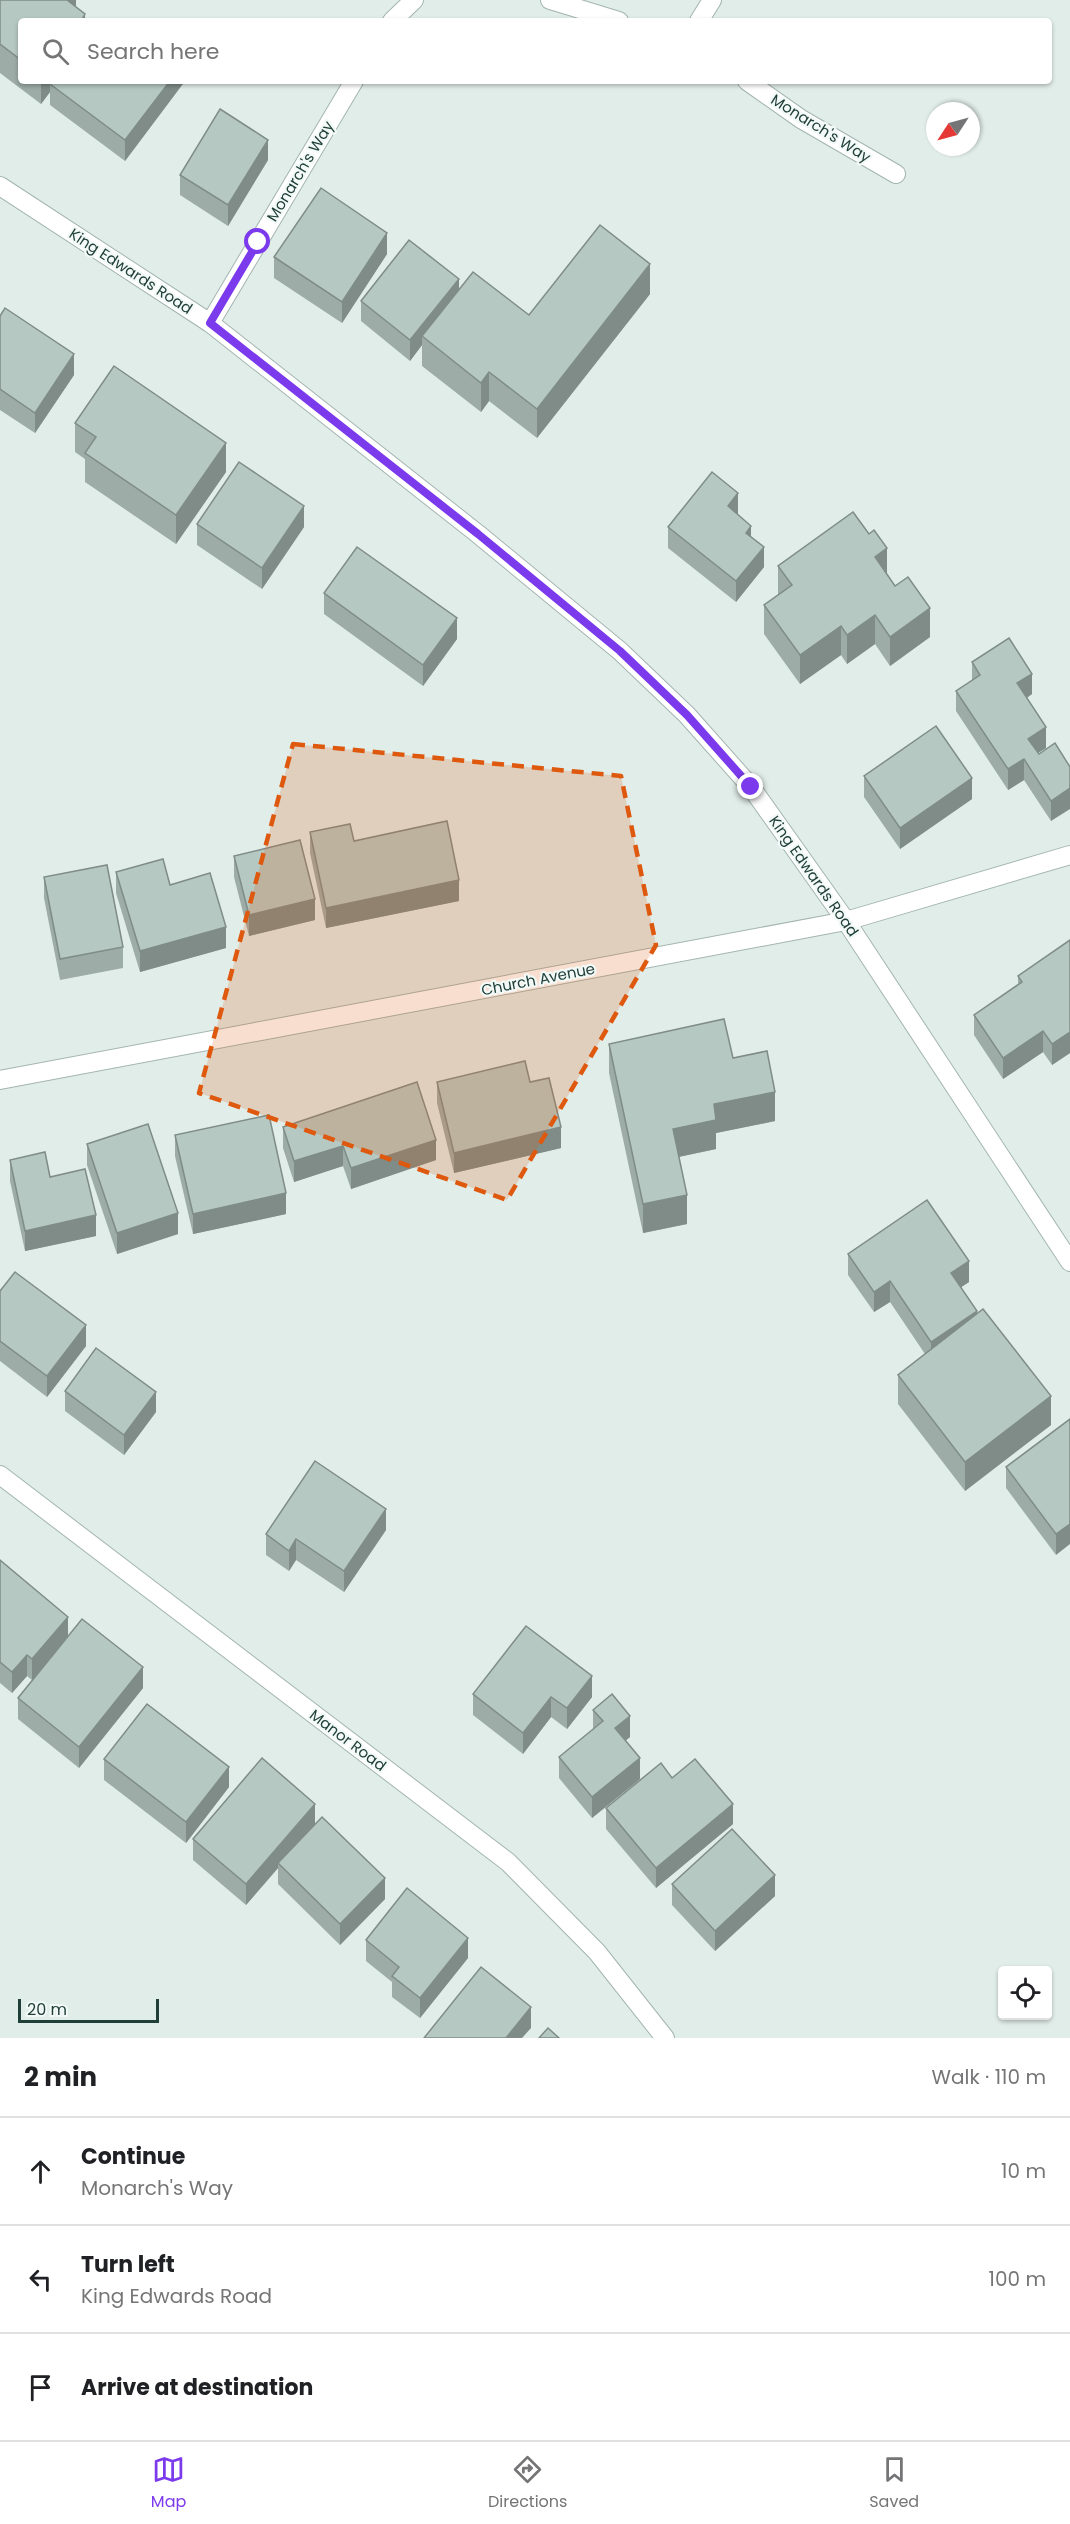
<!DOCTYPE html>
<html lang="en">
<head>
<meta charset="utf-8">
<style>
	:root { --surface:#fff; --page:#f6f6f6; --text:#202124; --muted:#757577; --line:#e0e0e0; --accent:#7c3aed }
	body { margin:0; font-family:Poppins,sans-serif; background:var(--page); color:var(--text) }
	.controls { position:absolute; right:18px; bottom:18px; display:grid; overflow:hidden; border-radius:6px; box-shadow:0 2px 4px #0004 }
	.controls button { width:54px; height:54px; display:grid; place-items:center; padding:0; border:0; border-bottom:2px solid var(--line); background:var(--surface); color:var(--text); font:30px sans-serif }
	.compass { position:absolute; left:926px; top:102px; width:54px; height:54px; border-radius:50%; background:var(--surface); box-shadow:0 2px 4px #0004; rotate:234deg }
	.scale { position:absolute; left:18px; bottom:15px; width:141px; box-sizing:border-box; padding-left:6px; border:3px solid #203f39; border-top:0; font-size:16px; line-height:21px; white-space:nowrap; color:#203f39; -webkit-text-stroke:4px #f2f9f6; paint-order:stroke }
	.stop { position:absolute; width:18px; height:18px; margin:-14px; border:4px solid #7c3aed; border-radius:50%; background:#fff }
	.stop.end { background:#7c3aed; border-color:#fff; box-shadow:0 2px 6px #0008 }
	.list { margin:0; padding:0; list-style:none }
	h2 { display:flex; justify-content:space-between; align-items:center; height:78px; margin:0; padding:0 24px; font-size:26px }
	h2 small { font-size:20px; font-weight:400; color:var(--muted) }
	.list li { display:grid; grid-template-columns:39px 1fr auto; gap:18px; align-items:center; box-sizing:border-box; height:108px; padding:0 24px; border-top:2px solid var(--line) }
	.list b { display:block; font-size:22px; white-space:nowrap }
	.list p { margin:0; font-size:20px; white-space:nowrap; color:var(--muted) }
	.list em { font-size:20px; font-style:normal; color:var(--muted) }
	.icon { flex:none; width:33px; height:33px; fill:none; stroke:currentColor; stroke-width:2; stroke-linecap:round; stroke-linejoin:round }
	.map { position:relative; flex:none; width:1070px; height:2038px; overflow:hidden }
	.search { position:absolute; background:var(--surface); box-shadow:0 2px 4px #0004; left:18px; right:18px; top:18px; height:66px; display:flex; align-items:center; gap:15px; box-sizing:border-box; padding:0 21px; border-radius:6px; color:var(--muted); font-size:22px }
	.sheet { height:402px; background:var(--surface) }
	nav { display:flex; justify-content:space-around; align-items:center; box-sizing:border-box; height:84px; border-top:2px solid var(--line); background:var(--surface); font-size:16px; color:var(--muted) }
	nav a { display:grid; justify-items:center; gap:3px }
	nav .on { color:var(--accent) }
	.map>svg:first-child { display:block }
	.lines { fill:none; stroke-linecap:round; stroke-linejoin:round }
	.street-casing { stroke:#a3b5b1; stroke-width:20 }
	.street { stroke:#fff; stroke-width:18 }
	.wall { fill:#9daca7 }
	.shaded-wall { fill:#7f8c88 }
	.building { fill:#b6c8c2; stroke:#7f8c88; stroke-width:1.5 }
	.route { stroke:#7c3aed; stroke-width:8 }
	.marked { fill:#de580e; fill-opacity:0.2; stroke:#de580e; stroke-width:4.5; stroke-dasharray:12 8; stroke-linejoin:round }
	.labels { text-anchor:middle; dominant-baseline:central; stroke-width:4.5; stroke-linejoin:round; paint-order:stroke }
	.street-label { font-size:15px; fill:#203f39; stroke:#f2f9f6 }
</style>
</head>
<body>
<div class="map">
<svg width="1070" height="2038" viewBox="0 0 1070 2038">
	<rect width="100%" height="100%" fill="#e1ede9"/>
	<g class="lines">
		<defs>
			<g id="street">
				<polyline points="550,0 619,21"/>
				<polyline points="392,21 414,0"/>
				<polyline points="699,21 712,0"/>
				<polyline points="747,81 801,119 896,174"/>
				<polyline points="0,186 210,323 478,534 620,651 687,715 751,787 846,921 1070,1262"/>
				<polyline points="210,323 354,81"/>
				<polyline points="0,1080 846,921 1070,855"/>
				<polyline points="0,1475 508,1862 597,1952 665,2038"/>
			</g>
		</defs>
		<use href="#street" class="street-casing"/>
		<use href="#street" class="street"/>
	</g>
	<g class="wall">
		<polygon points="0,0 76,0 76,8 85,21 21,21 21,81 185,81 125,161 50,105 50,92 41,104 0,73"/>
		<polygon points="268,160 228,226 180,195 180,175"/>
		<polygon points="387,254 342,323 274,278 274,257"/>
		<polygon points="459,290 529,315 650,294 537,438 489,401 481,412 422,366 422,345 410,361 361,321 361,301"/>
		<polygon points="0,316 74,375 35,433 0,410"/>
		<polygon points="75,423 226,472 176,544 85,482 85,459 75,452"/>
		<polygon points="738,514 738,515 764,567 736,602 668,548 668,527"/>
		<polygon points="197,524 304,527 262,589 197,545"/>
		<polygon points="778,566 887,575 930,637 890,666 875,644 847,664 841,655 800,684 764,634 764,605 778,595"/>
		<polygon points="324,593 457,639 423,686 324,614"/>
		<polygon points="972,662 1032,694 1027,698 1046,748 1038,753 1070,767 1051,821 1024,780 1008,790 956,711 956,691 972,680"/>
		<polygon points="864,776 972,799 900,849 864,797"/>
		<polygon points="310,832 354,841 459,901 326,928 310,853"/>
		<polygon points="234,856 315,920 249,936 234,877"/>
		<polygon points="116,872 170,885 226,948 140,972 116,893"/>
		<polygon points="44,877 123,947 123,968 60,980 44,898"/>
		<polygon points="1070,940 1070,1053 1052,1065 1043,1052 1003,1079 974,1035 974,1015 1018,984 1018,976"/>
		<polygon points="609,1044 733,1058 775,1121 716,1133 716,1149 679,1157 687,1224 643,1233 609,1073"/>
		<polygon points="437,1082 530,1082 561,1148 454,1173 437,1103"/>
		<polygon points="283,1127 436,1160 351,1189 343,1166 294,1182 283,1148"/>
		<polygon points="175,1135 286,1214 193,1234 175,1156"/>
		<polygon points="87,1144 178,1234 117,1254 87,1165"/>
		<polygon points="10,1160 50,1177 96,1236 25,1251 10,1181"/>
		<polygon points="848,1254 969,1282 961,1287 977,1314 1051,1425 965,1491 898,1404 898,1375 925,1354 890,1302 874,1312 848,1275"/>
		<polygon points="0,1291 86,1346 47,1397 0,1361"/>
		<polygon points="65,1391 156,1412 124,1455 65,1411"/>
		<polygon points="1070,1419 1056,1555 1006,1488 1006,1467"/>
		<polygon points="386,1530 344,1592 296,1560 289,1571 266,1555 266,1534"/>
		<polygon points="0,1560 68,1637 143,1688 79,1768 18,1719 18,1698 61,1645 32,1680 27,1676 12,1693 0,1683"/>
		<polygon points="473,1694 592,1697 567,1729 551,1717 523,1754 473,1715"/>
		<polygon points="593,1710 630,1737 625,1741 640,1779 592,1818 559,1778 559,1757 593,1730"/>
		<polygon points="104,1759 229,1787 186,1843 104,1780"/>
		<polygon points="672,1778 733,1824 656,1888 606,1829 606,1808"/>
		<polygon points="315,1824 385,1899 340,1945 278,1884 278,1868 246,1905 193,1860 193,1839"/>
		<polygon points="672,1884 775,1896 715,1951 672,1905"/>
		<polygon points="366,1940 468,1958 420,2018 392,1997 392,1982 366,1961"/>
	</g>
	<g class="shaded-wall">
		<polygon points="66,0 76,0 76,14"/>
		<polygon points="85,14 85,21 81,21"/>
		<polygon points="41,81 58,81 50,84 50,92 41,104"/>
		<polygon points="170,81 185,81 125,161 125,140"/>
		<polygon points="268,140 268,160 228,226 228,205"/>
		<polygon points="387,233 387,254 342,323 342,302"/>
		<polygon points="650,264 650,294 537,438 537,409"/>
		<polygon points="459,279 459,300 422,336 422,345 410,361 410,340"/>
		<polygon points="74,354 74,375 35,433 35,413"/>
		<polygon points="489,372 489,401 481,412 481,383"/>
		<polygon points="226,443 226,472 176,544 176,515"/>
		<polygon points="738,493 738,514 728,527 728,506"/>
		<polygon points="304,506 304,527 262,589 262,568"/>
		<polygon points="751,526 751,546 746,533"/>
		<polygon points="764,547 764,567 736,602 736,581"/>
		<polygon points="887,548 887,577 875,557"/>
		<polygon points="930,608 930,637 890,666 890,637"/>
		<polygon points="875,615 875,644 847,664 847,635"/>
		<polygon points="457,618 457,639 423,686 423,665"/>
		<polygon points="841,626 841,655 800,684 800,655"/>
		<polygon points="1032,674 1032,694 1017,704 1017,683"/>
		<polygon points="1046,727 1046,748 1028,759 1028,739"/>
		<polygon points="1024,759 1024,780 1008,790 1008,769"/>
		<polygon points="972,778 972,799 900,849 900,828"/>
		<polygon points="1070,788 1070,809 1051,821 1051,801"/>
		<polygon points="459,880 459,901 326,928 326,908"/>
		<polygon points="315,899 315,920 249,936 249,915"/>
		<polygon points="226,927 226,948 140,972 140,951"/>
		<polygon points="1043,1031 1043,1052 1003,1079 1003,1058"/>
		<polygon points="1070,1032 1070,1053 1052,1065 1052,1044"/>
		<polygon points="775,1092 775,1121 716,1133 716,1149 673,1158 673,1129 714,1104"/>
		<polygon points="561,1127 561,1148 454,1173 454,1153"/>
		<polygon points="436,1140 436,1160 351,1189 351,1168"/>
		<polygon points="343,1146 343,1166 294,1182 294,1161"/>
		<polygon points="286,1193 286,1214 193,1234 193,1214"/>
		<polygon points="687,1195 687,1224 643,1233 643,1204"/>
		<polygon points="178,1213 178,1234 117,1254 117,1233"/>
		<polygon points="96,1215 96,1236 25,1251 25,1231"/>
		<polygon points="969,1261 969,1282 951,1294 951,1273"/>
		<polygon points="890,1281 890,1302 874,1312 874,1292"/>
		<polygon points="977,1311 977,1332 931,1363 931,1342"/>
		<polygon points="86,1325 86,1346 47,1397 47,1376"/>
		<polygon points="156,1392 156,1412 124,1455 124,1435"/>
		<polygon points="1051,1396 1051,1425 965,1491 965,1462"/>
		<polygon points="386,1509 386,1530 344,1592 344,1571"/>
		<polygon points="1070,1524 1070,1544 1056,1555 1056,1534"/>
		<polygon points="296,1539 296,1560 289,1571 289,1551"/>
		<polygon points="68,1617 68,1637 32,1680 32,1659"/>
		<polygon points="27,1655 27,1676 12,1693 12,1672"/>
		<polygon points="143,1667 143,1688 79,1768 79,1747"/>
		<polygon points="592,1676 592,1697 567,1729 567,1708"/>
		<polygon points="551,1697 551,1717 523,1754 523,1733"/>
		<polygon points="630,1716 630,1737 615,1749 615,1728"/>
		<polygon points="640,1758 640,1779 592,1818 592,1797"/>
		<polygon points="229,1767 229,1787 186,1843 186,1822"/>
		<polygon points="315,1804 315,1824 278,1863 278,1868 246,1905 246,1884"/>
		<polygon points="733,1804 733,1824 656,1888 656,1868"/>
		<polygon points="775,1875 775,1896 715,1951 715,1931"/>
		<polygon points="385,1878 385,1899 340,1945 340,1924"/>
		<polygon points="468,1938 468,1958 420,2018 420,1998"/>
		<polygon points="531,2007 531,2028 522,2038 506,2038"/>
	</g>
	<g class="building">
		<polygon points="0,0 67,0 85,14 81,21 21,21 21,60 0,44"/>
		<polygon points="53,81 170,81 125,140 50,84"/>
		<polygon points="220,109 268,140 228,205 180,175"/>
		<polygon points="321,188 387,233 342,302 274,257"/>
		<polygon points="600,225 650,264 537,409 489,372 481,383 422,336 473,272 529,315"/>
		<polygon points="409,240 459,279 410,340 361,301"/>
		<polygon points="5,308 74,354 35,413 0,389 0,316"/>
		<polygon points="114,366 226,443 176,515 85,453 96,437 75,423"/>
		<polygon points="239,462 304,506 262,568 197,524"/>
		<polygon points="712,472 738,493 728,506 751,526 746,533 764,547 736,581 668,527"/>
		<polygon points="853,512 869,534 874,530 887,548 875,557 895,586 908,577 930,608 890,637 875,615 847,635 841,626 800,655 764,605 792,585 778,566"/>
		<polygon points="357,547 457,618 423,665 324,593"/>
		<polygon points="1009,638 1032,674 1017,683 1046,727 1028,739 1039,754 1055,743 1070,767 1070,788 1051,801 1024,759 1008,769 956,691 980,675 972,662"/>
		<polygon points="936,726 972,778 900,828 864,776"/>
		<polygon points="447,821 459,880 326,908 310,832 350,824 354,841"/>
		<polygon points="300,840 315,899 249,915 234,856"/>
		<polygon points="163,859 170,885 210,873 226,927 140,951 116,872"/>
		<polygon points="107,865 123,947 60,959 44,877"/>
		<polygon points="1070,940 1070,1032 1052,1044 1043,1031 1003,1058 974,1015 1022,982 1018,976"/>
		<polygon points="724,1019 733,1058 767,1051 775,1092 714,1104 716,1120 673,1129 687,1195 643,1204 609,1044"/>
		<polygon points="525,1061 530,1082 549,1078 561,1127 454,1153 437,1082"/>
		<polygon points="417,1082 436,1140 351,1168 343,1146 294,1161 283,1127"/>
		<polygon points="269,1115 286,1193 193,1214 175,1135"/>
		<polygon points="148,1124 178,1213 117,1233 87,1144"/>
		<polygon points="45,1152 50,1177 85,1169 96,1215 25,1231 10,1160"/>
		<polygon points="927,1200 969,1261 951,1273 977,1311 931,1342 890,1281 874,1292 848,1254"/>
		<polygon points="15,1272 86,1325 47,1376 0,1341 0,1291"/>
		<polygon points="983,1309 1051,1396 965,1462 898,1375"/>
		<polygon points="96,1348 156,1392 124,1435 65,1391"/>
		<polygon points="1070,1419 1070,1524 1056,1534 1006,1467"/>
		<polygon points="315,1461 386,1509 344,1571 296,1539 289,1551 266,1534"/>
		<polygon points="0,1560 68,1617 32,1659 27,1655 12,1672 0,1662"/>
		<polygon points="82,1619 143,1667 79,1747 18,1698"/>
		<polygon points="526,1626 592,1676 567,1708 551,1697 523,1733 473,1694"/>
		<polygon points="612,1694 630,1716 615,1728 640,1758 592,1797 559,1757 603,1721 593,1710"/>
		<polygon points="147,1704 229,1767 186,1822 104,1759"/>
		<polygon points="262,1758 315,1804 246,1884 193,1839"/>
		<polygon points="695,1759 733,1804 656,1868 606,1808 661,1763 672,1778"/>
		<polygon points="322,1817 385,1878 340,1924 278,1863"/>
		<polygon points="732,1829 775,1875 715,1931 672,1884"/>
		<polygon points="407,1888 468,1938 420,1998 392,1976 399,1967 366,1940"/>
		<polygon points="481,1967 531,2007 506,2038 424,2038"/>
		<polygon points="548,2028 559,2038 539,2038"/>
	</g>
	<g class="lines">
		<polyline class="route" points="258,242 210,323 478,534 620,651 687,715 751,787"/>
	</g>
	<path class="marked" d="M293 744 621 776 656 945 507 1200 199 1093Z"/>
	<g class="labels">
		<g class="street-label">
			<text transform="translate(821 128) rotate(32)">Monarch's Way</text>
			<text transform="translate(300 171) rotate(-59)">Monarch's Way</text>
			<text transform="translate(131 271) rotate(33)">King Edwards Road</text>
			<text transform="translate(814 876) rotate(55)">King Edwards Road</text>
			<text transform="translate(538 979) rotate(-11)">Church Avenue</text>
			<text transform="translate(348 1740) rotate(37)">Manor Road</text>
		</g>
	</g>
</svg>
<div class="controls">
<button><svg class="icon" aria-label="locate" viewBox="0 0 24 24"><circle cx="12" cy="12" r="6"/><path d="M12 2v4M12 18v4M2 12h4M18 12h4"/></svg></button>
</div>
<svg class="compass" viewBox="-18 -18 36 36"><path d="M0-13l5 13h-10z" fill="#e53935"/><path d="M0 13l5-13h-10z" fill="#757577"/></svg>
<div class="scale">20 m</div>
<div class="stop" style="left:258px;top:242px"></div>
<div class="stop end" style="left:751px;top:787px"></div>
<div class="search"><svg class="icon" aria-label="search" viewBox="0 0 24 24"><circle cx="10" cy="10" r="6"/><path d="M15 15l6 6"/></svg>Search here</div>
</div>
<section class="sheet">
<h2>2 min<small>Walk · 110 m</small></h2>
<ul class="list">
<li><svg class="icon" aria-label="ahead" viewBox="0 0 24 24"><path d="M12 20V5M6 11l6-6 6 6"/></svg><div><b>Continue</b><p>Monarch's Way</p></div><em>10 m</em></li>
<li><svg class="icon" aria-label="left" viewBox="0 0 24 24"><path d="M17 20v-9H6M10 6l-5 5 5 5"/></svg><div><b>Turn left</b><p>King Edwards Road</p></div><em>100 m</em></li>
<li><svg class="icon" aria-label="arrive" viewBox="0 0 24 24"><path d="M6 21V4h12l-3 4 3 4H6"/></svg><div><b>Arrive at destination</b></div></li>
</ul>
</section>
<nav>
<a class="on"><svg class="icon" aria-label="map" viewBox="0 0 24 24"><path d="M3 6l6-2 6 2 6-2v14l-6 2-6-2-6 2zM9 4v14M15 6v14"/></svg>Map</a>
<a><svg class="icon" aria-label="directions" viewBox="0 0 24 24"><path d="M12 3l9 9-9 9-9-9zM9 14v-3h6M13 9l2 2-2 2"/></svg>Directions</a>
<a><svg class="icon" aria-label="saved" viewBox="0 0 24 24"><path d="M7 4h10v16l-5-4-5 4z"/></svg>Saved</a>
</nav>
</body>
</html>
